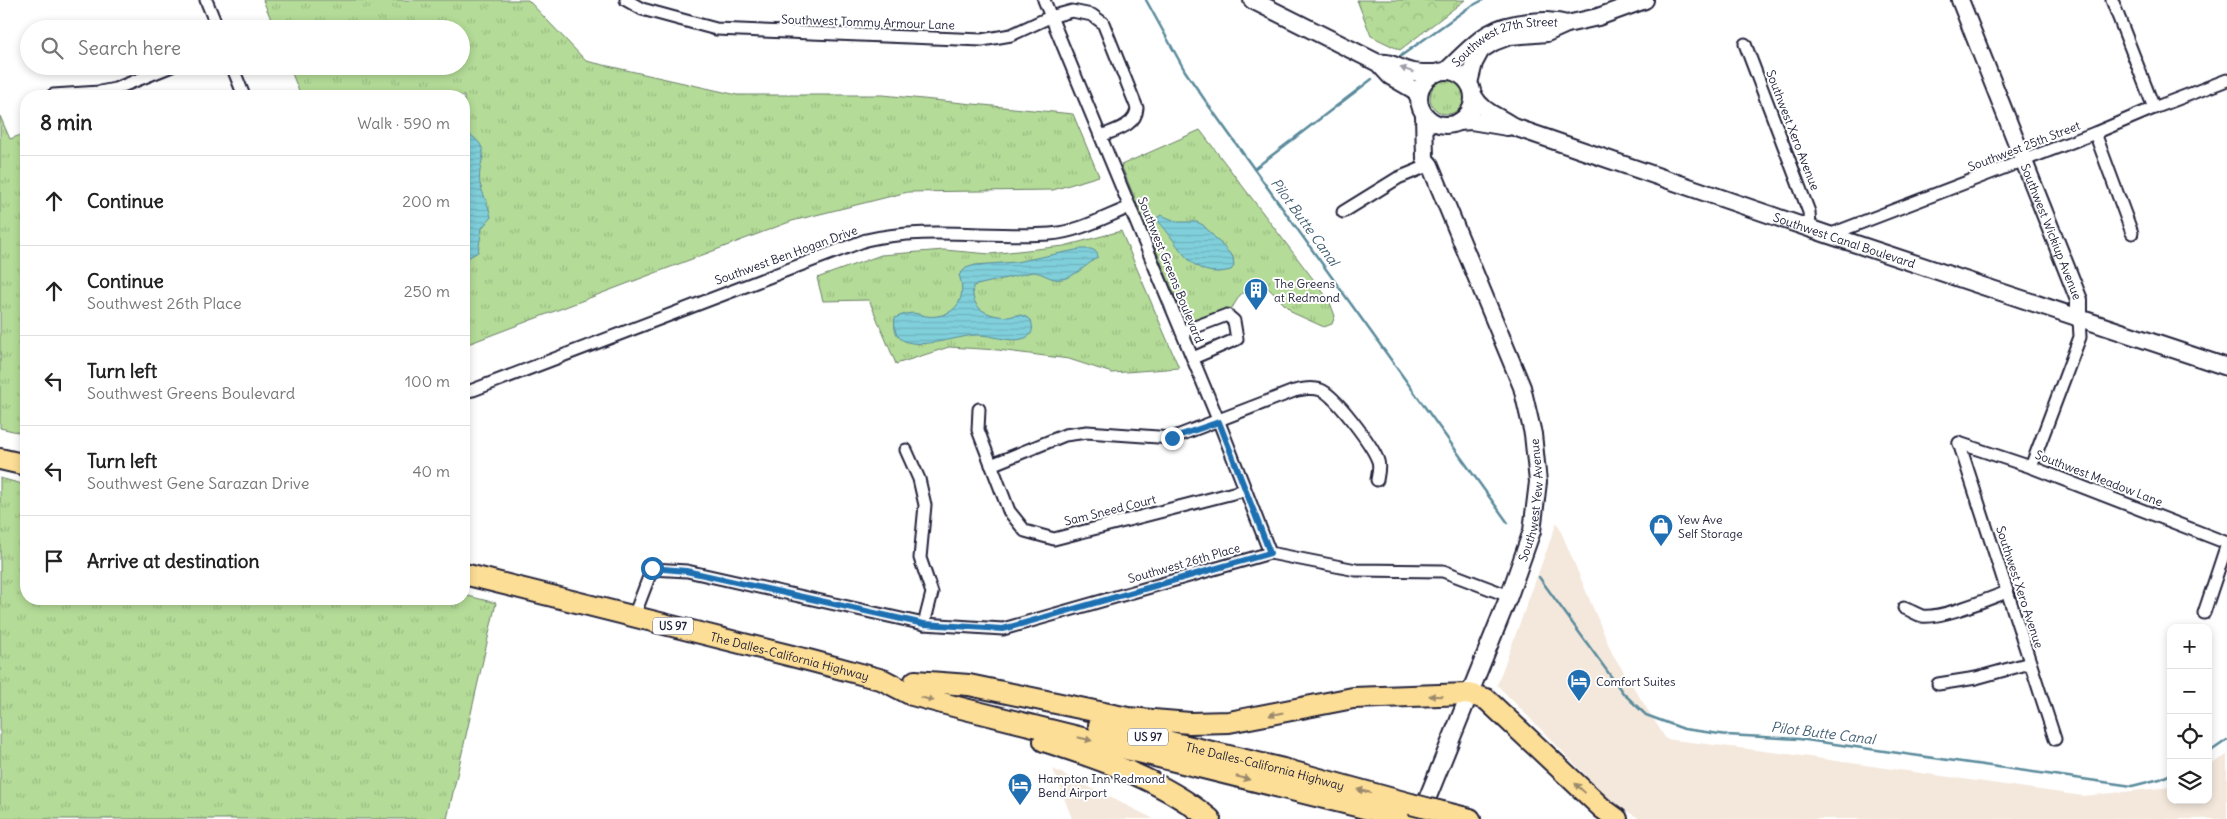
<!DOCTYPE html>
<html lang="en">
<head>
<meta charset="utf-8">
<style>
	:root { --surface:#fff; --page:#f6f6f6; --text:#222; --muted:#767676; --line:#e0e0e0 }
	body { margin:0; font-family:Delius,sans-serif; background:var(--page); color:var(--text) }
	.controls { position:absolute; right:15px; bottom:15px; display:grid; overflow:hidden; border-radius:10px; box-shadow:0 2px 8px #0003 }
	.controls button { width:45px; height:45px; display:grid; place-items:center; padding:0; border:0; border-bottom:1px solid var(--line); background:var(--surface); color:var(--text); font:25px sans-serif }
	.stop { position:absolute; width:15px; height:15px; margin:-11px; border:4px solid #1f6fb2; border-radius:50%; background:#fff }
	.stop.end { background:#1f6fb2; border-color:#fff; box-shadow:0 1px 5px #0008 }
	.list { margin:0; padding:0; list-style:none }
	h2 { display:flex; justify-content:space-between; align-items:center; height:65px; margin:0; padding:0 20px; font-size:21px }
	h2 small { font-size:16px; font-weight:400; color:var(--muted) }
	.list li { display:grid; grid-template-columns:32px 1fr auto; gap:15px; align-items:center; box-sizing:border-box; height:90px; padding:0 20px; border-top:1px solid var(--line) }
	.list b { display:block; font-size:19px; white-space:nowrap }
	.list p { margin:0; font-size:16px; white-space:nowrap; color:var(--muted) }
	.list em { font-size:16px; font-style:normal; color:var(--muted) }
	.icon { flex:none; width:28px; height:28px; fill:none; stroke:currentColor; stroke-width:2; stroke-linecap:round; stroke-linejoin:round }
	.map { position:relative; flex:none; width:2227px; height:819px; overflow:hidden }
	.search { position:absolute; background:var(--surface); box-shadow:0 2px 8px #0003; left:20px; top:20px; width:450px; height:55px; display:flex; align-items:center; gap:12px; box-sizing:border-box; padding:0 18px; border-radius:28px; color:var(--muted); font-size:19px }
	.panel { position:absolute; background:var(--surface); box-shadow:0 2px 8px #0003; left:20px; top:90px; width:450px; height:515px; border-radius:20px }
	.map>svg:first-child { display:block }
	.built { fill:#f4e8dc }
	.grass { fill:url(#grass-tufts); stroke:#6b7e69 }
	.forest { fill:url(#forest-crowns); stroke:#6b7e69 }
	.water { fill:url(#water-rules); stroke:#5a8a9b }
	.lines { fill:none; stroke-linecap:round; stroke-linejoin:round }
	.stream { stroke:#5a8a9b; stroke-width:2.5 }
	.street-casing { stroke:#22223b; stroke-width:15 }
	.secondary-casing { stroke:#22223b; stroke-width:20 }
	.highway-casing { stroke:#22223b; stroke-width:24 }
	.street { stroke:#fff; stroke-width:11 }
	.secondary { stroke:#fff; stroke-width:16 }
	.highway { stroke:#fdde96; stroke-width:20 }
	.highway-bridge-casing { stroke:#22223b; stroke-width:24; stroke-linecap:butt }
	.highway-bridge { stroke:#fdde96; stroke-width:20 }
	.oneway { fill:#9c9ca7 }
	.oneway2 { fill:#9a896d }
	.route { stroke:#1f6fb2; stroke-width:6 }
	.labels { text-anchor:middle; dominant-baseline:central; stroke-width:4; stroke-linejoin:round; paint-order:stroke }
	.shield { fill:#fff; stroke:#646476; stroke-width:1 }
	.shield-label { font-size:11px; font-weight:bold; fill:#22223b }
	.street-label { font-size:12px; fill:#22223b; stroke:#fff }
	.poi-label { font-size:12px; fill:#22223b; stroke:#fff; text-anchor:start }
	.water-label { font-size:14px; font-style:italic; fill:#435f73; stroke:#fff }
</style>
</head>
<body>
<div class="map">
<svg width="2227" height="819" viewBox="0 0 2227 819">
	<defs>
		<pattern id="grass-tufts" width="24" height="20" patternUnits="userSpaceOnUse" patternTransform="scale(1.25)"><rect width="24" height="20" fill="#b4db97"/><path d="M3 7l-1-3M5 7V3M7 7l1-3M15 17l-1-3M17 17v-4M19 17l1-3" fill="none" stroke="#9abc83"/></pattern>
		<pattern id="forest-crowns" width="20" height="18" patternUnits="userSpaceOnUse" patternTransform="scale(1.25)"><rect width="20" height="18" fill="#b4db97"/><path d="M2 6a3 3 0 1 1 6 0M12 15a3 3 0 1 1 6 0" fill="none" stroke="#9abc83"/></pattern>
		<pattern id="water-rules" width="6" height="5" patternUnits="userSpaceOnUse" patternTransform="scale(1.25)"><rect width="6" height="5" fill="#80d0db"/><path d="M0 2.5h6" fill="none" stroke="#6eb2bd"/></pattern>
	</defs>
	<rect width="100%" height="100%" fill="#fff"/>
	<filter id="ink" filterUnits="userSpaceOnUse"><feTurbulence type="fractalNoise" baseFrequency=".02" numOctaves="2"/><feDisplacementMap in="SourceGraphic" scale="10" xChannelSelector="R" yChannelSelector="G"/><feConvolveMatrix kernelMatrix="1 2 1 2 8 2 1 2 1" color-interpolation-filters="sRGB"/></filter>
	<g filter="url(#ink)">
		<g class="built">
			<polygon points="1557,522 1612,653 1666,739 1788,754 2083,796 2171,787 2171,800 2208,800 2208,766 2227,755 2227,819 1640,819 1613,803 1497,685"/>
			<polygon points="1053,769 1154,819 1072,819"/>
		</g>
		<g class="grass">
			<polygon points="263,0 528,0 586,61 737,95 883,95 1073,114 1099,176 1053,190 908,192 792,221 468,344 464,343 464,96 301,96 289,66 461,66 461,29 275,29"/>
			<circle cx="1447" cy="97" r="17"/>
			<polygon points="0,116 10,139 26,133 26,434 0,428"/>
			<polygon points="1200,130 1329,300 1335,316 1332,324 1324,327 1293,313 1264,284 1255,284 1240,295 1232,308 1187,325 1121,165"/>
			<polygon points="1121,231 1179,368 1112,373 1069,359 998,350 949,347 896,364 869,300 823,301 817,278 881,255 944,250 990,254 1064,246"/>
			<polygon points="0,478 26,485 26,599 464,599 464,595 496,603 447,819 0,819"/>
		</g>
		<polygon class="forest" points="1357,0 1465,0 1400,50 1371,36"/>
		<g class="water">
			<path d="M464 131C497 150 476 159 480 184 483 196 489 205 491 217L482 228 478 252 464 260Z"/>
			<path d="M1161 215 1178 222H1197L1203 225 1233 257 1234 266 1231 270C1190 281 1181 245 1158 221V217Z"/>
			<path d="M1081 249H1091L1097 252 1098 257C1087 264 1070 282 1055 279 1047 278 1042 272 1032 272L973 286C970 309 987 316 1008 317 1012 317 1016 314 1020 315 1023 315 1028 318 1031 320 1033 327 1034 335 1025 338 1009 344 992 334 976 335 954 336 888 362 895 318 918 307 920 319 937 316 960 313 966 294 959 275L966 268 975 265 1016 262Z"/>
		</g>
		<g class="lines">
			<g class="stream">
				<polyline points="1146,0 1185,71 1209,106 1508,523"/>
				<polyline points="1398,58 1468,8 1483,0"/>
				<polyline points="1254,169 1372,79"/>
				<polyline points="1539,577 1623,693 1646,715 1684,729 1727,735 1799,739 2132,786 2160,779 2171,774"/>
				<polyline points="2208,753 2227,740"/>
			</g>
			<defs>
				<g id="street">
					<polyline points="206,0 218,29"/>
					<path d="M626 0 642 9 716 29 982 40 1011 35 1050 17 1072 11 1092 15 1103 23 1137 108C1136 126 1115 130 1101 136"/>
					<polyline points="1044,0 1219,422 1270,553"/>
					<polyline points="2112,0 2154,108"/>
					<polyline points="1745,44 1809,212 1810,227"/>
					<polyline points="232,66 244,96"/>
					<polyline points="53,95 100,92 115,89 172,66"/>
					<polyline points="2095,133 2132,233"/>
					<polyline points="1343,212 1398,178 1430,165"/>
					<polyline points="1829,235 2095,133 2154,108 2227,80"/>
					<polyline points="1182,332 1227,315 1234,321 1237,339 1193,358"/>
					<path d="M464 392 473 390 866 240C926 226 989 238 1050 234 1078 232 1105 217 1130 207"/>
					<polyline points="979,409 978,430 1009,511 1025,531 1054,539 1245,490"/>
					<polyline points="1959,443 2055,739"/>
					<polyline points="1959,443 2031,467 2227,543"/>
					<path d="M991 465 1065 435 1087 432 1172 438 1294 391C1303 389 1312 387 1321 390 1335 395 1373 446 1378 461 1380 467 1378 474 1377 480"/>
					<polyline points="2031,467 2080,337 2079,319"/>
					<path d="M1904 608C1910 610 1916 614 1922 616 1941 619 1988 599 2007 592"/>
					<polyline points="2204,613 2227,544"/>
					<polyline points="634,616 652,569 687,571 924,624 932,593 920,558 925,505 919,479 906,450"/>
					<polyline points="924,624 1003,629 1270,553 1356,570 1443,571 1509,596"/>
					<polyline points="1938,684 1976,678 2030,663"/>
				</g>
				<g id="secondary">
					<polyline points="1252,0 1378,63 1390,76 1414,90 1419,97"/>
					<path id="s1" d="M1960 0 2079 300V319"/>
					<path d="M1378 63C1391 61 1397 68 1409 71 1419 74 1427 73 1437 73"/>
					<path id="s2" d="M1446 71C1476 43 1486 26 1529 22 1543 21 1554 20 1567 24"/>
					<circle cx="1446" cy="98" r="27"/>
					<polyline points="1469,83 1474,63 1481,50 1494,42 1510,36 1547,33 1567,24 1598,17 1645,0"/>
					<path id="s3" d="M1473 95C1484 114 1498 115 1514 127L1829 235 2227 367"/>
					<polyline points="1459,122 1471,121 1507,127"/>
					<path id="s4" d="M1419 819 1509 596 1532 531 1538 482 1533 434 1522 387 1430 165 1425 159 1424 114"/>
				</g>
				<g id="highway">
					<polyline points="0,459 26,465"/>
					<path id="s5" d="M464 574 812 661 883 680 912 695 961 708 1409 819"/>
					<polyline points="915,681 969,685 1128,718 1190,723 1229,722 1353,698 1468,694 1486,699 1602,808 1617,819"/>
					<path id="s6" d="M1099 725 1283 769 1411 804"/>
					<path d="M1044 741C1103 760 1162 780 1210 819"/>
					<polyline points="1438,811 1470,819"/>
				</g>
			</defs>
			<use href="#street" class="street-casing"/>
			<use href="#secondary" class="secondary-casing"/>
			<use href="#highway" class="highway-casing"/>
			<use href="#street" class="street"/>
			<use href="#secondary" class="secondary"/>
			<use href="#highway" class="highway"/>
			<defs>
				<polyline id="highway-bridge" points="1411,804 1438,811"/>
			</defs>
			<use href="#highway-bridge" class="highway-bridge-casing"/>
			<use href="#highway-bridge" class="highway-bridge"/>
		</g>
		<defs><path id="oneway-solid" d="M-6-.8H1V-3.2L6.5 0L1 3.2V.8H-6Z" transform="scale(1.25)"/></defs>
		<use class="oneway" href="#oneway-solid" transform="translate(1407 70) rotate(-161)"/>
		<g class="oneway2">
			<use href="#oneway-solid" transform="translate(1436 696) rotate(-179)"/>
			<use href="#oneway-solid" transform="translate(927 699) rotate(15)"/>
			<use href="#oneway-solid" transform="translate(1276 714) rotate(168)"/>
			<use href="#oneway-solid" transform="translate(1085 739) rotate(14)"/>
			<use href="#oneway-solid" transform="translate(1243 778) rotate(14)"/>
			<use href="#oneway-solid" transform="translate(1580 788) rotate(-137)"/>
			<use href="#oneway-solid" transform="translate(1364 791) rotate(-165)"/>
		</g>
	</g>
	<g class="lines" filter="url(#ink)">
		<polyline class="route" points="652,568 686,571 924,624 1003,629 1270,553 1219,422 1172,438"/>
	</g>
	<defs>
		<symbol id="building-pin" viewBox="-11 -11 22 30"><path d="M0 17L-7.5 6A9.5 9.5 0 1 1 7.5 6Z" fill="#1f6fb2" stroke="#fff"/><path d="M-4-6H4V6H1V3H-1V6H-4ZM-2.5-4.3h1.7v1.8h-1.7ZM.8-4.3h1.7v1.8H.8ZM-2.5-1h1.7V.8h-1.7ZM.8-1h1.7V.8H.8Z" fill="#fff"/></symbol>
		<symbol id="shop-pin" viewBox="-11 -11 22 30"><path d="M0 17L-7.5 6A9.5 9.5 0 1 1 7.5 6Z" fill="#1f6fb2" stroke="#fff"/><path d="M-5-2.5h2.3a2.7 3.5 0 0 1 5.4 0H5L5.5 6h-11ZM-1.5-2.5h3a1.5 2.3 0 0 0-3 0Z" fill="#fff"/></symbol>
		<symbol id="hotel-pin" viewBox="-11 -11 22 30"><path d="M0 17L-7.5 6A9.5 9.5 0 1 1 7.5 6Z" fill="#1f6fb2" stroke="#fff"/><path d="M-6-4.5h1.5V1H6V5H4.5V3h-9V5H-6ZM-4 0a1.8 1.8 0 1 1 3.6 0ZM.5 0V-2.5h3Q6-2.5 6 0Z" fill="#fff"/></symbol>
	</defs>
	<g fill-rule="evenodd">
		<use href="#building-pin" x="1242" y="276" width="28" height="38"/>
		<use href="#shop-pin" x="1647" y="512" width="28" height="38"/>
		<use href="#hotel-pin" x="1565" y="667" width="28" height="38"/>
		<use href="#hotel-pin" x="1006" y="771" width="28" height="38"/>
	</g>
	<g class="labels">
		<g class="shield">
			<rect x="653" y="617.5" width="40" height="17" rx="4"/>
			<rect x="1128" y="728.5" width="40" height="17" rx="4"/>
		</g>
		<g class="shield-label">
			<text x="673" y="626">US 97</text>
			<text x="1148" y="737">US 97</text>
		</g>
		<g class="street-label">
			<text transform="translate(868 22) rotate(2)">Southwest Tommy Armour Lane</text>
			<text stroke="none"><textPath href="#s2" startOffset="69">Southwest 27th Street</textPath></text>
			<text transform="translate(1793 130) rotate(69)">Southwest Xero Avenue</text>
			<text transform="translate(2024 146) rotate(-21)">Southwest 25th Street</text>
			<text stroke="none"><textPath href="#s1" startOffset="249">Southwest Wickiup Avenue</textPath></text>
			<text stroke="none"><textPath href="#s3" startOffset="402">Southwest Canal Boulevard</textPath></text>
			<text transform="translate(786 255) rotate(-20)">Southwest Ben Hogan Drive</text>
			<text transform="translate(1171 270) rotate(68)">Southwest Greens Boulevard</text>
			<text transform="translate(2099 478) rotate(21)">Southwest Meadow Lane</text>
			<text stroke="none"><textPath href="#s4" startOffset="340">Southwest Yew Avenue</textPath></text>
			<text transform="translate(1110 510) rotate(-14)">Sam Sneed Court</text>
			<text transform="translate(1184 563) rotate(-16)">Southwest 26th Place</text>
			<text transform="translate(2020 587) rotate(72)">Southwest Xero Avenue</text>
			<text stroke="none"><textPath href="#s5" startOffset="336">The Dalles-California Highway</textPath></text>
			<text stroke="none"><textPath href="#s6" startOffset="171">The Dalles-California Highway</textPath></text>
		</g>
		<g class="poi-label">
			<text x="1274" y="283">The Greens<tspan x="1274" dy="14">at Redmond</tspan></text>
			<text x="1678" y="519">Yew Ave<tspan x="1678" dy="14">Self Storage</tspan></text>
			<text x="1596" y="681">Comfort Suites</text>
			<text x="1038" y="778">Hampton Inn Redmond<tspan x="1038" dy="14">Bend Airport</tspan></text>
		</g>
		<g class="water-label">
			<text transform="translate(1305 222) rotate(54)">Pilot Butte Canal</text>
			<text transform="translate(1823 733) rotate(7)">Pilot Butte Canal</text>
		</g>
	</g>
</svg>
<div class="controls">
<button>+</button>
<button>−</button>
<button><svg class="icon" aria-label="locate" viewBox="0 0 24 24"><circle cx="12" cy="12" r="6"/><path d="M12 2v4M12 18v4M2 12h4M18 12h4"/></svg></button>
<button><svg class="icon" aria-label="layers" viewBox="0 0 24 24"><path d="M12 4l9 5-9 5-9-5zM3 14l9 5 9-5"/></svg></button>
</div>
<div class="stop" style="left:652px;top:568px"></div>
<div class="stop end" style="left:1172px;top:438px"></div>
<div class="search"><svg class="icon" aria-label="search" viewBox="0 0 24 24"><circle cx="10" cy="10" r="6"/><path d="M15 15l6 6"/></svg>Search here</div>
<section class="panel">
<h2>8 min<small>Walk · 590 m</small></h2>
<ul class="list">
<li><svg class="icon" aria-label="ahead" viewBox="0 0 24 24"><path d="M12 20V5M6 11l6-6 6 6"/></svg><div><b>Continue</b></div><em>200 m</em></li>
<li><svg class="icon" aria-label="ahead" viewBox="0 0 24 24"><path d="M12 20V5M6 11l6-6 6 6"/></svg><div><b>Continue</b><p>Southwest 26th Place</p></div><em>250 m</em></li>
<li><svg class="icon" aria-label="left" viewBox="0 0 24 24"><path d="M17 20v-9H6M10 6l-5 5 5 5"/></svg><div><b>Turn left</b><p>Southwest Greens Boulevard</p></div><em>100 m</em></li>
<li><svg class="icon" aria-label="left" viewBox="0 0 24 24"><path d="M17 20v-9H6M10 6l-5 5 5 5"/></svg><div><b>Turn left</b><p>Southwest Gene Sarazan Drive</p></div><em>40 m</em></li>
<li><svg class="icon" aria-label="arrive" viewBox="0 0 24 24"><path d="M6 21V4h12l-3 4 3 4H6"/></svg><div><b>Arrive at destination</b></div></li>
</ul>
</section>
</div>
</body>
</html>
